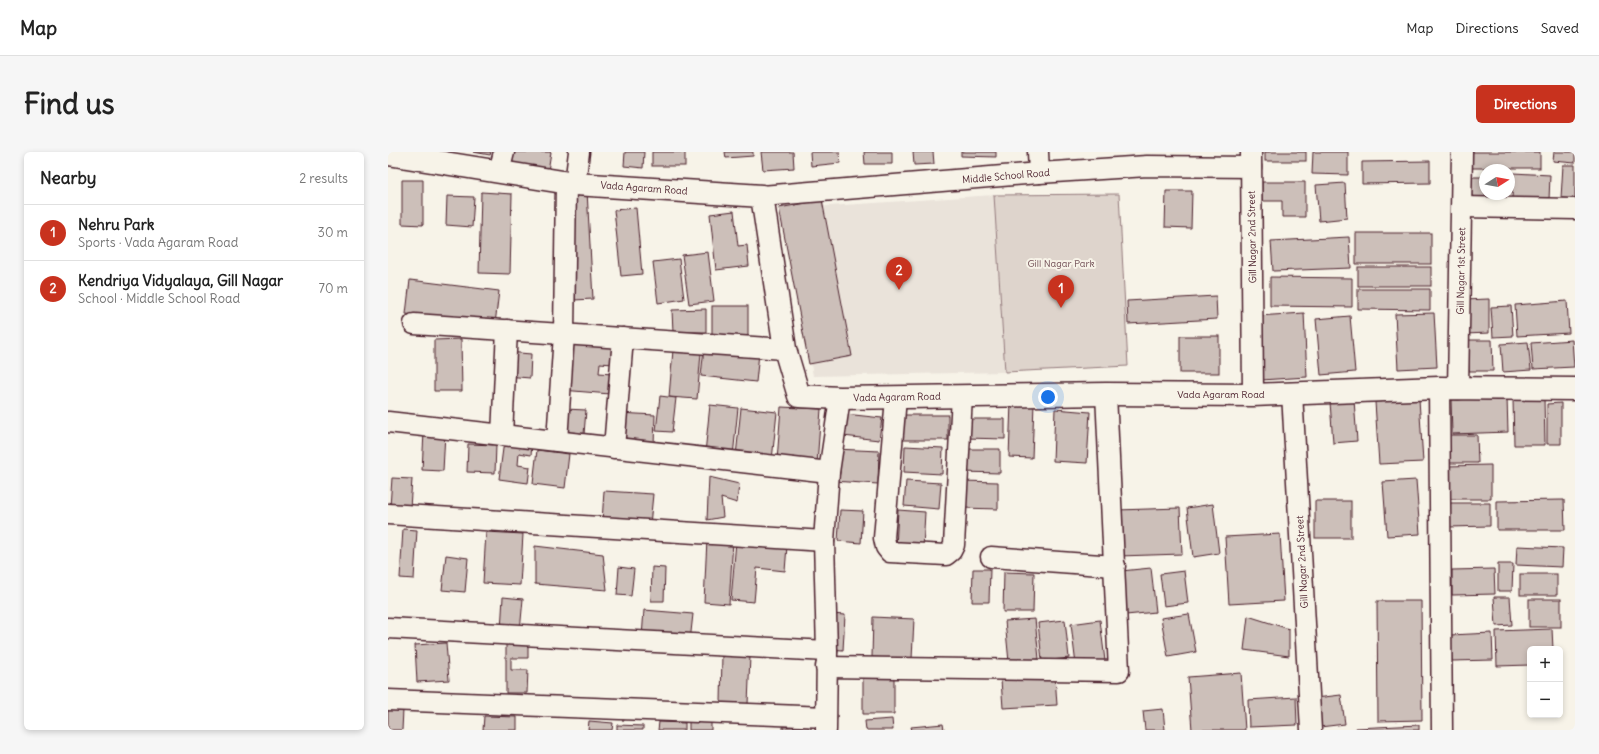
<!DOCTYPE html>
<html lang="en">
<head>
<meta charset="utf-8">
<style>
	:root { --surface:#fff; --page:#f6f6f6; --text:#222; --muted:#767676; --line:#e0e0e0; --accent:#c8321e }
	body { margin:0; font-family:Delius,sans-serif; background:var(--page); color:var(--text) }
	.controls { position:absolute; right:12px; bottom:12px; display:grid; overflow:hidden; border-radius:6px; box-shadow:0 2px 6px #0003 }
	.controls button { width:36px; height:36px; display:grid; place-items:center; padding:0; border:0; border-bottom:1px solid var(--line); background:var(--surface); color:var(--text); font:20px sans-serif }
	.compass { position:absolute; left:1091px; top:12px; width:36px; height:36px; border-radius:50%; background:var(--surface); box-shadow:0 2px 6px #0003; rotate:79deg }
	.you { position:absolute; left:660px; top:245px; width:14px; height:14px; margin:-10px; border:3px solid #fff; border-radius:50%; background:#1a73e8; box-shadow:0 0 0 6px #1a73e833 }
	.badge { display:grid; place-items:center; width:26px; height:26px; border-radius:50%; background:var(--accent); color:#fff; font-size:13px; font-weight:700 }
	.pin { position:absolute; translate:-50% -33px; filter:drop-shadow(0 1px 2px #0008) }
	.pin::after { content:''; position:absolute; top:21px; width:14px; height:12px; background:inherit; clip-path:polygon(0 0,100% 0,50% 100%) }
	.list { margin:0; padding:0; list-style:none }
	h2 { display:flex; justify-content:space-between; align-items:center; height:52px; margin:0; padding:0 16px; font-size:17px }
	h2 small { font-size:13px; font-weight:400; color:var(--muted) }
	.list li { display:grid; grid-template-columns:26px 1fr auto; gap:12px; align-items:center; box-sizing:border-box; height:56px; padding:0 16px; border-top:1px solid var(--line) }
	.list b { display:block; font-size:15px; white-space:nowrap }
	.list p { margin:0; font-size:13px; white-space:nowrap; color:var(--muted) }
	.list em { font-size:13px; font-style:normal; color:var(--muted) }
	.map { position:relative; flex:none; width:1187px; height:578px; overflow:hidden; border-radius:6px }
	header { display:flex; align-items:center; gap:24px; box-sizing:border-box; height:56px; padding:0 20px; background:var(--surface); border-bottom:1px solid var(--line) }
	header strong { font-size:19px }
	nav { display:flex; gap:22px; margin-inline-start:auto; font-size:14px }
	.intro { display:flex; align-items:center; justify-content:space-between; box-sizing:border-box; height:96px; padding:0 24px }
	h1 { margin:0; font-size:28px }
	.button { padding:10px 18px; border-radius:6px; background:var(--accent); color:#fff; font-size:14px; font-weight:700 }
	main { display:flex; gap:24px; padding:0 24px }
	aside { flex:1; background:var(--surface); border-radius:6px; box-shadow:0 2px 6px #0003 }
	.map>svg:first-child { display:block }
	.built { fill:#eae3da }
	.green { fill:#ded4cc; stroke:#947a7c }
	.building { fill:#ccbfb9; stroke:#4a1f2b }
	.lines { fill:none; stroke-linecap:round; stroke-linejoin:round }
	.minor-casing { stroke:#4a1f2b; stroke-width:23 }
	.tertiary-casing { stroke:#4a1f2b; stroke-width:25 }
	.minor { stroke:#f7f3e8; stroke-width:20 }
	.tertiary { stroke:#f7f3e8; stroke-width:22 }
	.labels { text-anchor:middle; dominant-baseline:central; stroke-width:4; stroke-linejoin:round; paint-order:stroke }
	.street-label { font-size:10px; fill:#4a1f2b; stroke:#f7f3e8 }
	.park-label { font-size:10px; fill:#6f4c53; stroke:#f7f3e8 }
</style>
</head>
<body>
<header>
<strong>Map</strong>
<nav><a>Map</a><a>Directions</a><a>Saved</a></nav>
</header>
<div class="intro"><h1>Find us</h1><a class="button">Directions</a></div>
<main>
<aside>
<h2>Nearby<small>2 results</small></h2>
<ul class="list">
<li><span class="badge">1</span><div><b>Nehru Park</b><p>Sports · Vada Agaram Road</p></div><em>30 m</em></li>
<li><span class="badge">2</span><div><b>Kendriya Vidyalaya, Gill Nagar</b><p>School · Middle School Road</p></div><em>70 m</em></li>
</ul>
</aside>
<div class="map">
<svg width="1187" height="578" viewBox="0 0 1187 578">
	<rect width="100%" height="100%" fill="#f7f3e8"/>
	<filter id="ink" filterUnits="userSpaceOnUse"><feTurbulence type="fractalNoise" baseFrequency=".025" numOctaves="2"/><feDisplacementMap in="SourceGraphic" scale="8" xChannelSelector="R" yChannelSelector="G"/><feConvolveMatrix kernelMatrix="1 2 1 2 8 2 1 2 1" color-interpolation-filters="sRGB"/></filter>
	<g filter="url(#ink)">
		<polygon class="built" points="606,43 617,220 425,224 396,57"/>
		<polygon class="green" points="731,42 740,214 617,220 606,43"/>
		<g class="building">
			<polygon points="85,0 103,0 102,3"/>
			<polygon points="122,0 163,0 160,19 120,13"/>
			<polygon points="237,0 256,0 255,16 236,14"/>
			<rect x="264" y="0" width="33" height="14"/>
			<polygon points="337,0 365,0 365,4 338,6"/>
			<polygon points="373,0 405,0 406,16 375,18"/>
			<polygon points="422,0 451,0 452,11 423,14"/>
			<polygon points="476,0 504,0 504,12 477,12"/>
			<polygon points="525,0 545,0 546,12 526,13"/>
			<polygon points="573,0 608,0 608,5 573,4"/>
			<rect x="877" y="0" width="41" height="9"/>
			<polygon points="925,0 960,0 960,23 924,22"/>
			<rect x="1081" y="0" width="71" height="16"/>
			<polygon points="1166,0 1187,0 1187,11 1165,9"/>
			<polygon points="1042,9 1042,31 974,32 974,10"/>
			<polygon points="1175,13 1187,13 1187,47 1173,46"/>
			<polygon points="1125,21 1162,23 1161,48 1124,47"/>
			<polygon points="1078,25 1097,25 1097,42 1117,42 1117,51 1079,51"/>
			<polygon points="14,28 35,28 35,73 14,72"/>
			<polygon points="874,30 917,30 917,65 894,65 894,49 874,49"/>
			<polygon points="957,31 959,66 931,69 928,33"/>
			<polygon points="199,39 205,147 186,148 179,40"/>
			<polygon points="778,39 804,39 803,76 777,75"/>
			<polygon points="93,40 124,42 122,122 91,121"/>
			<polygon points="59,44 86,45 84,75 58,73"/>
			<polygon points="434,48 464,204 421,212 391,56"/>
			<polygon points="248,56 254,122 233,124 226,58"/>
			<polygon points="346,59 350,94 359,93 361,114 328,118 322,62"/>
			<rect x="968" y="81" width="75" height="31"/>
			<polygon points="961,85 963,116 885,119 883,89"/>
			<polygon points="320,100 326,149 301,152 294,103"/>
			<polygon points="291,107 296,147 270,151 265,110"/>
			<rect x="970" y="115" width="73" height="19"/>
			<polygon points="882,125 964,126 964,155 882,154"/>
			<polygon points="22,128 111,139 107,172 18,162"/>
			<polygon points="970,137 1042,137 1042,158 970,157"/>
			<polygon points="828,144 829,167 740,172 739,149"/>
			<polygon points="1101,147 1101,181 1077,182 1076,148"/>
			<polygon points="1179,149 1181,181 1129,184 1127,153"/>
			<rect x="324" y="154" width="36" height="32"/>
			<polygon points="1123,154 1125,184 1105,185 1103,155"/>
			<polygon points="318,157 318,180 285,180 284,158"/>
			<polygon points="916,161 919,225 873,228 870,164"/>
			<polygon points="1046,161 1049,215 1010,217 1007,162"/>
			<polygon points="962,164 967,220 933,223 928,167"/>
			<rect x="792" y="184" width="39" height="37"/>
			<polygon points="179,185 227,189 225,212 212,211 211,221 224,222 222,242 174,238"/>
			<polygon points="73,187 74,239 46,239 46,188"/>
			<polygon points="1080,188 1104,188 1105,219 1081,219"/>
			<polygon points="1184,188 1186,215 1145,217 1143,191"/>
			<polygon points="1140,190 1143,218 1115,220 1113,192"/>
			<polygon points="316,196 371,201 368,230 313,224"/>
			<polygon points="285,198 313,201 309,247 281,245"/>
			<polygon points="120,200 143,202 142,226 118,224"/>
			<polygon points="272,244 288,246 284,280 268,279"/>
			<polygon points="1119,246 1120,280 1064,282 1063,248"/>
			<polygon points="1156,246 1157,293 1126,293 1125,247"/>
			<polygon points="1031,247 1035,310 991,312 987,250"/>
			<polygon points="966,248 969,289 945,291 942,250"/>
			<polygon points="623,250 646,251 644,306 621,305"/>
			<polygon points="1173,251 1173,292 1159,292 1159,252"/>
			<polygon points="322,253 350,256 345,304 317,301"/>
			<polygon points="393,255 433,257 429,312 389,309"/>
			<polygon points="353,256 389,260 384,308 348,304"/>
			<polygon points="177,257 198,258 196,282 176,281"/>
			<polygon points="667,257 702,260 699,311 665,309"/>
			<polygon points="231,261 267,263 266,292 230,290"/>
			<polygon points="457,262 494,266 491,288 455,284"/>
			<rect x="514" y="263" width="46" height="25"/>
			<polygon points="578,267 617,267 617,287 578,286"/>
			<polygon points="36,280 57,281 55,319 34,318"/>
			<polygon points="1058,283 1089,283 1090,311 1057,311"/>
			<polygon points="116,289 144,293 143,303 131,301 130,313 142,315 140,331 111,327"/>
			<polygon points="80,292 108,293 107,321 79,320"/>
			<polygon points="517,294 555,296 554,322 516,320"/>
			<polygon points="447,297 491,299 490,332 445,329"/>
			<polygon points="575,297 612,297 612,321 575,320"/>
			<polygon points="149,298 181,302 177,336 145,332"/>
			<polygon points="1103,313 1103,347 1058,347 1058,314"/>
			<polygon points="321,325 351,332 349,351 333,346 335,365 319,368"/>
			<polygon points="4,326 24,327 22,356 2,355"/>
			<polygon points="1028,328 1032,382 999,384 995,330"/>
			<polygon points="518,329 553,331 551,357 516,354"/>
			<polygon points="574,329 610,330 610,357 574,356"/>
			<polygon points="216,339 265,342 262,373 214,370"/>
			<polygon points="1176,348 1177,378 1109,378 1109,349"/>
			<rect x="927" y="349" width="36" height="37"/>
			<polygon points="1061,351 1102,351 1102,374 1061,375"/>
			<polygon points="825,352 831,401 805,405 799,356"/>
			<polygon points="792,356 794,402 731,404 729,358"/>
			<polygon points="452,358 475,359 473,391 450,389"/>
			<polygon points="510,358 537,360 535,397 508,396"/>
			<polygon points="15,377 29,378 26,427 12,426"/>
			<polygon points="98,380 135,382 132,433 95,431"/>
			<polygon points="892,382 896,449 841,452 837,385"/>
			<polygon points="319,387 345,389 341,452 316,450"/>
			<polygon points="348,389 399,394 397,419 369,416 366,450 343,448"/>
			<polygon points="147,394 215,402 219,438 147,432"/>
			<polygon points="1129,394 1175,396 1174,415 1128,413"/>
			<polygon points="58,403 80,406 77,440 54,438"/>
			<polygon points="1110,412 1125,412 1124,439 1110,439"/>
			<polygon points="231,415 246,417 243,444 229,443"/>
			<polygon points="264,415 277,416 276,449 263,449"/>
			<polygon points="763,416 768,460 738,463 733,419"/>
			<polygon points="585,417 602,417 601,450 584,450"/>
			<polygon points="1106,417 1107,442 1064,443 1064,418"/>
			<polygon points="796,419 800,451 776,454 772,422"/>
			<polygon points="616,420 646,421 645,460 615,460"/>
			<rect x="1132" y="422" width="37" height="21"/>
			<polygon points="115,445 135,447 132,479 113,478"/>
			<polygon points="1106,445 1122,445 1124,473 1108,474"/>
			<rect x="1141" y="447" width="32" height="28"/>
			<polygon points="989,449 1033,449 1034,568 990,569"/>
			<polygon points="256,458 305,462 302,489 254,485"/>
			<polygon points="442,462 457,463 455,498 440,497"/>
			<polygon points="801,462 808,500 780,505 773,466"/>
			<polygon points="860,464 901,477 901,504 856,498"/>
			<polygon points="485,465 526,467 524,507 484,505"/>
			<polygon points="647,467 651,507 621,510 617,469"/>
			<polygon points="677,468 681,506 654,509 650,471"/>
			<polygon points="712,468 717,509 688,513 683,472"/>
			<polygon points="1164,477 1165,497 1142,497 1142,513 1109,514 1108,479"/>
			<polygon points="1104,481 1105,508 1064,509 1062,483"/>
			<polygon points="118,485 140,485 140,506 123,506 123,518 140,518 139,541 118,541"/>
			<polygon points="58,491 61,528 29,530 27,493"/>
			<polygon points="334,502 362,504 360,552 333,551"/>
			<polygon points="475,521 506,522 506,562 475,562"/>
			<polygon points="853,521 857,578 804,578 800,525"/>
			<polygon points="667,524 669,553 615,556 613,528"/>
			<polygon points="953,543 957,572 932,575 928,546"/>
			<polygon points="908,545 909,573 861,575 860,548"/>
			<polygon points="775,557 777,578 757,578 755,559"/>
			<polygon points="0,558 15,558 14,578 0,578"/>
			<polygon points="96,564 129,565 129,578 95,578"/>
			<rect x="301" y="567" width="22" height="11"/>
			<polygon points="504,567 505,578 478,578 477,569"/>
			<polygon points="201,569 225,571 224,578 200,578"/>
			<polygon points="271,570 297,571 297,578 270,578"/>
			<polygon points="555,572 556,578 524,578 523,575"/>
			<polygon points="229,573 255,574 255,578 229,578"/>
			<polygon points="1031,573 1031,578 968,578 968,576"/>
			<polygon points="423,574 423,578 395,578 395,575"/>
		</g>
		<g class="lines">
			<defs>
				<g id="minor">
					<polyline points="650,0 651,21"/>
					<polyline points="863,0 865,243"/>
					<polyline points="111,20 116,0"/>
					<polyline points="187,32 191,0"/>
					<polyline points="374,44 651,21 759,14 863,15"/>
					<polyline points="1074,55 1187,57"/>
					<polyline points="26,172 397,197"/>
					<polyline points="1051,236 1054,578"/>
					<polyline points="1070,237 1074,0"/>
					<polyline points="904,241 923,578"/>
					<polyline points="508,246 496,386 498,395 502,400 558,403 563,399 566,393 574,244"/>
					<polyline points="0,270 441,320"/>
					<polyline points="114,283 119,178"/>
					<polyline points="169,289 176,182 178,30"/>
					<polyline points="226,296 235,186"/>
					<polyline points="0,362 436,389"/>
					<polyline points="603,405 727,414"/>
					<polyline points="0,476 439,499"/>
					<polyline points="438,515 731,519 718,242"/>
					<polyline points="0,548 438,565"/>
					<polyline points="438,578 439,499 436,389 441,320 452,246"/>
				</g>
				<polyline id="tertiary" points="0,2 187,32 374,44 397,197 411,244 452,246 718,242 865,243 1051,236 1187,237"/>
			</defs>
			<use href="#minor" class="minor-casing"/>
			<use href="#tertiary" class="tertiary-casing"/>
			<use href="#minor" class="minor"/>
			<use href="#tertiary" class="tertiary"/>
		</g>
	</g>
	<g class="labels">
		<g class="street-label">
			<text transform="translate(618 24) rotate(-5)">Middle School Road</text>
			<text transform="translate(256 36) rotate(4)">Vada Agaram Road</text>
			<text transform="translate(864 85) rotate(-91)">Gill Nagar 2nd Street</text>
			<text transform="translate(1073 119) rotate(-89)">Gill Nagar 1st Street</text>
			<text x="833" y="242">Vada Agaram Road</text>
			<text transform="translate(509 245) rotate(-1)">Vada Agaram Road</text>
			<text transform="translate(914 410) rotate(-93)">Gill Nagar 2nd Street</text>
		</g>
		<g class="park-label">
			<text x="673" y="111">Gill Nagar Park</text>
		</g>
	</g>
</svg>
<div class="controls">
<button>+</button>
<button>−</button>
</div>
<svg class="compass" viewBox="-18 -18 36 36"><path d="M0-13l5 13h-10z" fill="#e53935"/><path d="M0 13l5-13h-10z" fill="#767676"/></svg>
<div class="you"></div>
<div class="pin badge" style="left:673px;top:156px">1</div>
<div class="pin badge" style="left:511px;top:138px">2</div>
</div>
</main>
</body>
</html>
